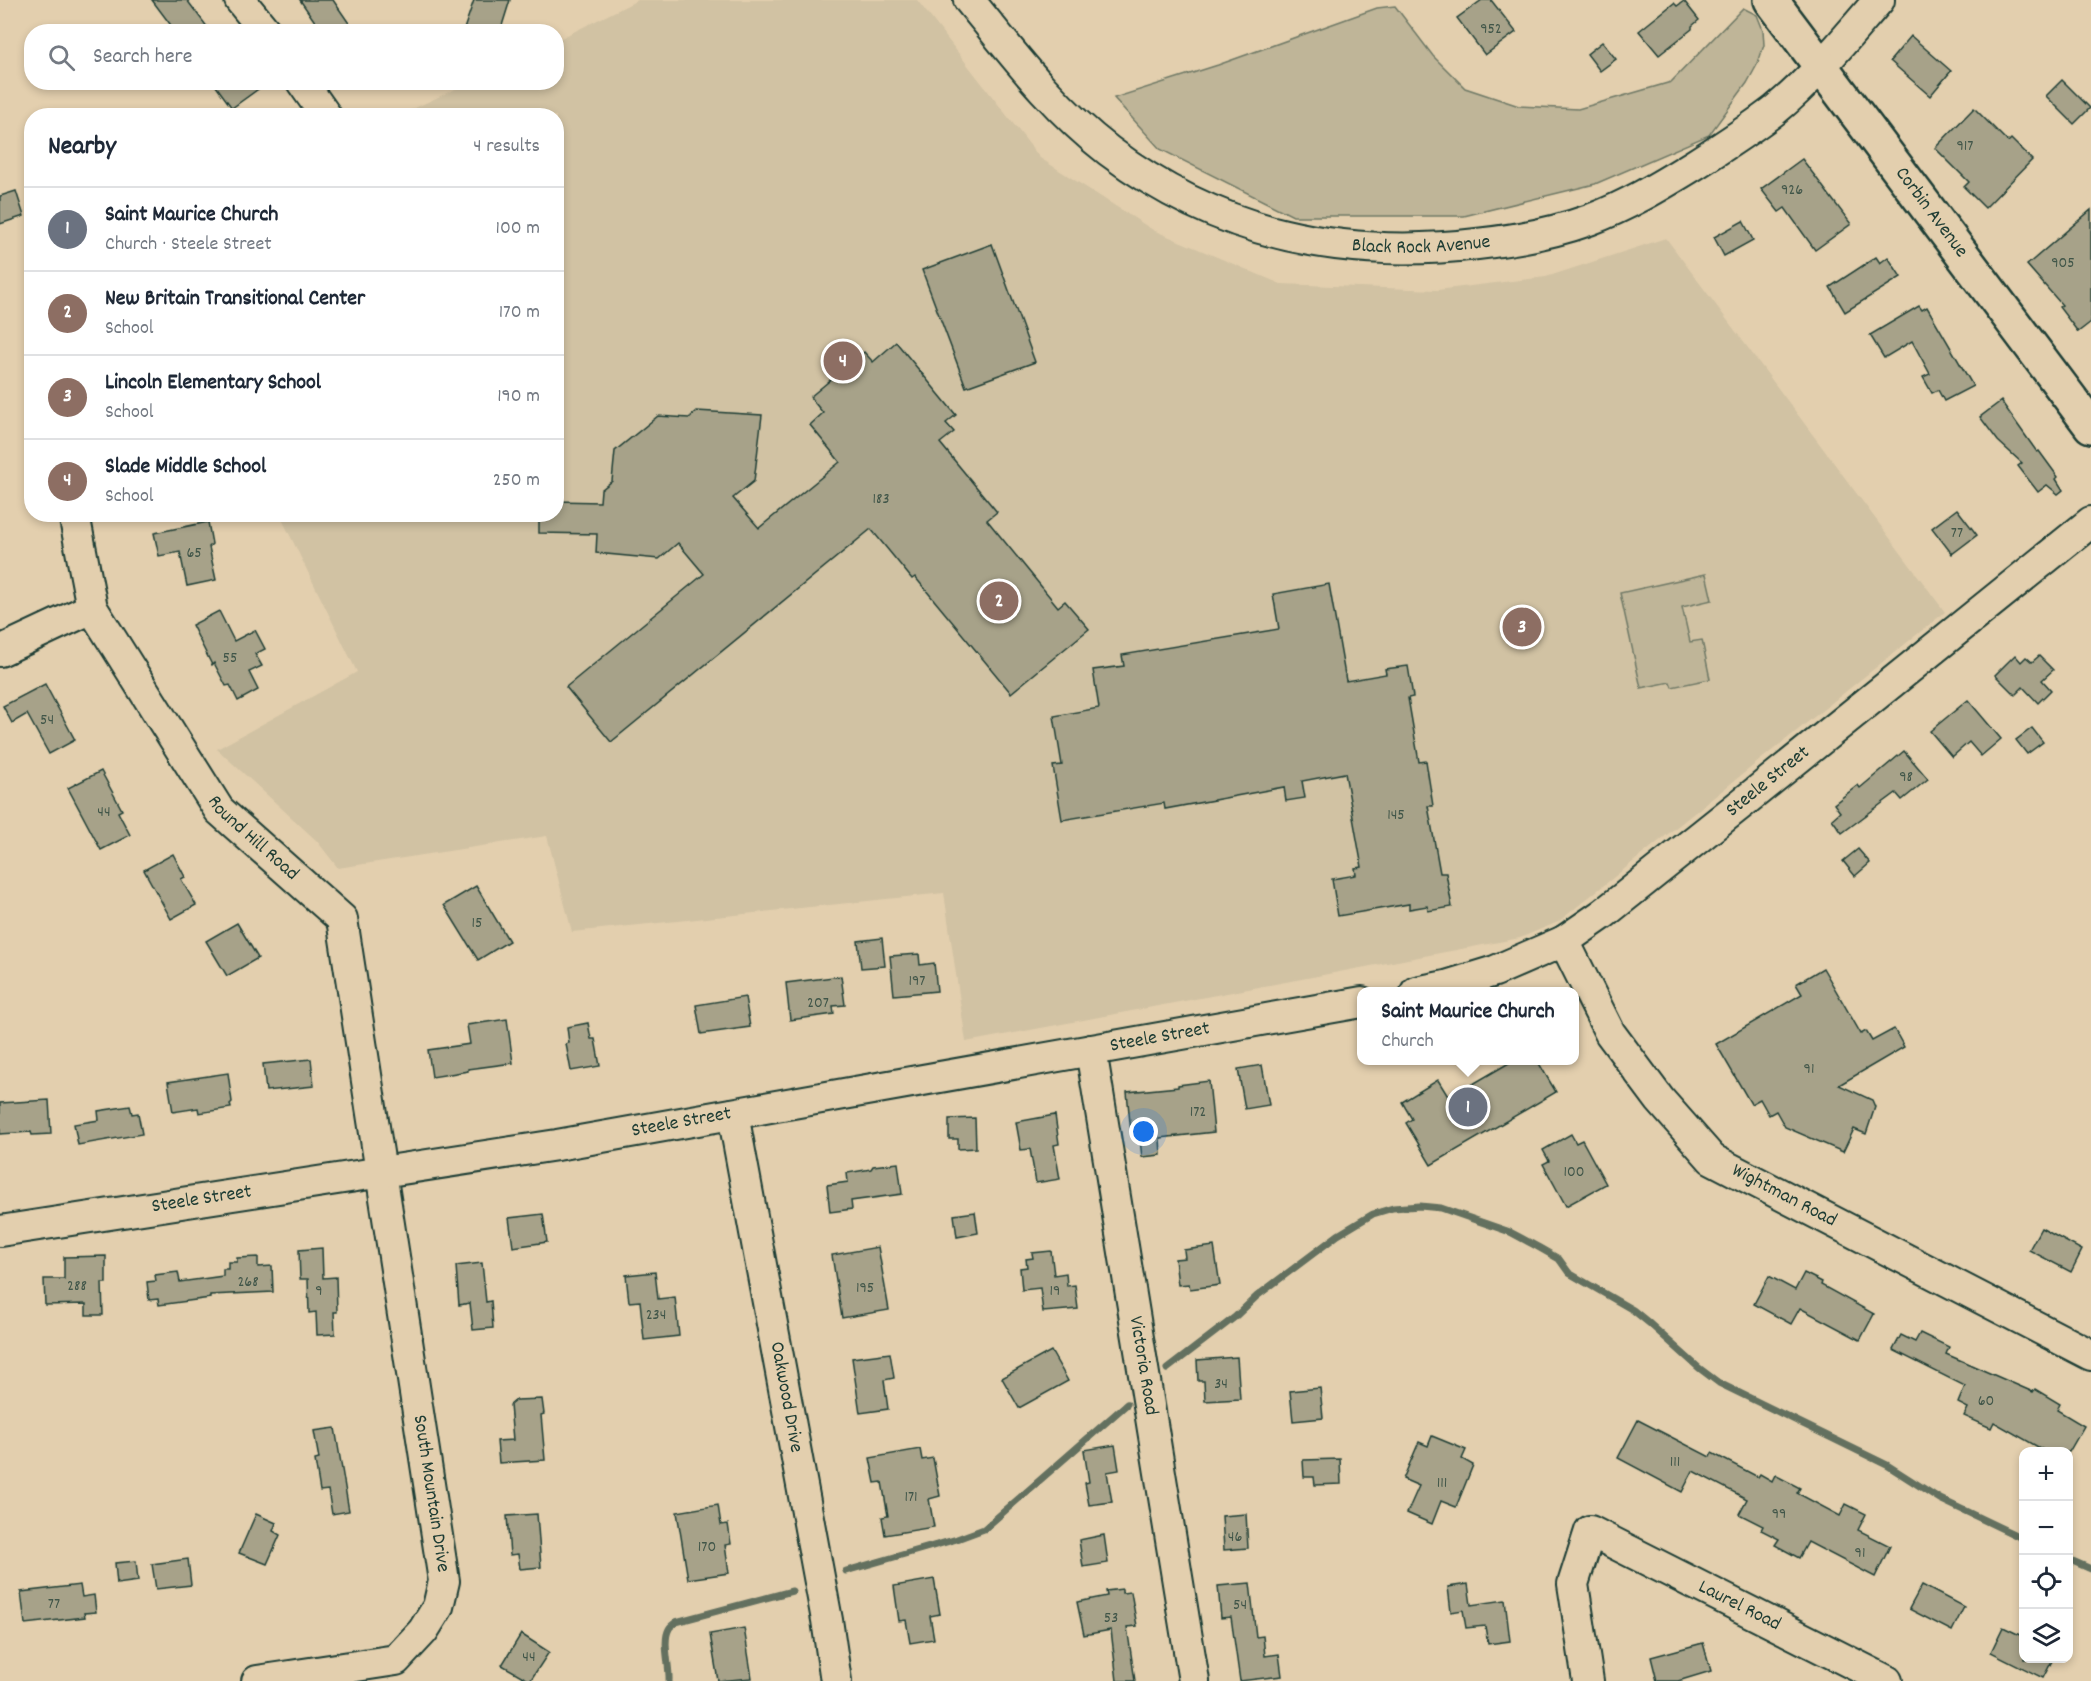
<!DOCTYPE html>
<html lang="en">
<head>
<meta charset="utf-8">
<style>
	:root { --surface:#fff; --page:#f2f2f3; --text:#1f2937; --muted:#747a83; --line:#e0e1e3; --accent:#db2777 }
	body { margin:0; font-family:Dekko,sans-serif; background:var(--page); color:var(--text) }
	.controls { position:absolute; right:18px; bottom:18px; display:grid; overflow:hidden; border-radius:12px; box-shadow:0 3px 9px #0003 }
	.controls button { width:54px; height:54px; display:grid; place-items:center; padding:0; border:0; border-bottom:2px solid var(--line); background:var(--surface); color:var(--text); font:30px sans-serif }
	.you { position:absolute; left:1144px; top:1132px; width:21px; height:21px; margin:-15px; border:4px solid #fff; border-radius:50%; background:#1a73e8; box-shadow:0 0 0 9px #1a73e833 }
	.badge { display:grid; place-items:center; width:39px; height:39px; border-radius:50%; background:var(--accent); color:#fff; font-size:20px; font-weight:700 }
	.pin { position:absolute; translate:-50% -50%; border:3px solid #fff; box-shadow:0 2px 6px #0006 }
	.popup { position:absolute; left:1357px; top:987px; width:222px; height:78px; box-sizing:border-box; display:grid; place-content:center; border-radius:12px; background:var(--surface); filter:drop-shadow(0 2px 4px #0005); font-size:20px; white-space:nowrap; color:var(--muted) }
	.popup b { font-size:22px; color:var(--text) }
	.popup::after { content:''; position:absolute; left:50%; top:100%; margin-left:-12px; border:12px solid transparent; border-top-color:var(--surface) }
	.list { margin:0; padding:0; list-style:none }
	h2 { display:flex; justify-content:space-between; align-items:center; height:78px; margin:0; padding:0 24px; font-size:26px }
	h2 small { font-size:20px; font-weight:400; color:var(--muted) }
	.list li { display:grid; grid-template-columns:39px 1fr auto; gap:18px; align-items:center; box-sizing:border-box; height:84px; padding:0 24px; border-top:2px solid var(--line) }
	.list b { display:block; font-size:22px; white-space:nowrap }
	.list p { margin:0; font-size:20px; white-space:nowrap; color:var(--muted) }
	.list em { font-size:20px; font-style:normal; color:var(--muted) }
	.icon { flex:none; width:33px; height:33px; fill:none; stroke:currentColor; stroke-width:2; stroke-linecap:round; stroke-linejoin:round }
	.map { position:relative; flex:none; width:2091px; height:1681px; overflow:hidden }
	.search { position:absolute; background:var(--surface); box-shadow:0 3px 9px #0003; left:24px; top:24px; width:540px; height:66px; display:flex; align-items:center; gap:15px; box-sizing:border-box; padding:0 21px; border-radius:24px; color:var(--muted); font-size:22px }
	.panel { position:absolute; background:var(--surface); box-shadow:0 3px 9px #0003; left:24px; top:108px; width:540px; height:414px; border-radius:24px }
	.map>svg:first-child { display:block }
	.built { fill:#d1c2a3 }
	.green { fill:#bfb598; stroke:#6f7966; stroke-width:1.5 }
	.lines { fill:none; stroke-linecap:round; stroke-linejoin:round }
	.stream { stroke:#63705e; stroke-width:7 }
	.building { fill:#a7a289; stroke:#1f3d34; stroke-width:1.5 }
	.minor-casing { stroke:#1f3d34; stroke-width:34 }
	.major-casing { stroke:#1f3d34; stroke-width:38 }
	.minor { stroke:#e3cfae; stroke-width:30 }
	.major { stroke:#e3cfae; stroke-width:33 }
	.labels { text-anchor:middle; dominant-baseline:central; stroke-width:5; stroke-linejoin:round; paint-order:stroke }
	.number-label { font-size:16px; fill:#415649 }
	.street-label { font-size:20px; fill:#1f3d34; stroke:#e3cfae }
</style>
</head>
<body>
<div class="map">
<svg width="2091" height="1681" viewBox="0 0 2091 1681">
	<rect width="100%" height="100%" fill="#e3cfae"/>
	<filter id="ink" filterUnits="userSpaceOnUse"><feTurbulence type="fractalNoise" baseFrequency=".0167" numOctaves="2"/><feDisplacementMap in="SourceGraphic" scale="12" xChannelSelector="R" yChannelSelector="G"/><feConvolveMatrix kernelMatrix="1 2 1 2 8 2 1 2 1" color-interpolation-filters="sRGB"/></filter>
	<g filter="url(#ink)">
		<polygon class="built" points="638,0 917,0 1040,158 1153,230 1281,284 1437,290 1546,277 1666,238 1945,612 1558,922 1520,938 966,1042 944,893 572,932 547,836 338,868 317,841 217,749 357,672 280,515 556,514 556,116 400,115 468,83 556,82 557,40"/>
		<g class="green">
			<polygon points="1395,6 1433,56 1465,88 1519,106 1578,109 1671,82 1743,8 1757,15 1763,30 1764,45 1758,63 1747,83 1709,135 1595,184 1464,216 1293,216 1160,149 1114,98 1218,65 1377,8"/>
			<polygon points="1706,574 1712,600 1682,607 1690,642 1702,640 1710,679 1672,687 1670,682 1641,688 1620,593"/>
		</g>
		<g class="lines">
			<g class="stream">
				<polyline points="1167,1369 1235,1317 1257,1296 1338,1235 1373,1214 1393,1208 1420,1206 1441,1208 1510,1232 1538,1247 1559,1259 1569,1273 1633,1310 1649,1323 1699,1368 1719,1383 1887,1465 1940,1499 2024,1539"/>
				<polyline points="2068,1559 2091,1569"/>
				<polyline points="846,1571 957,1539 984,1529 1127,1404"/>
				<path d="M669 1681C670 1666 662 1641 669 1629 670 1626 674 1624 676 1622L792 1591"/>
			</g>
		</g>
		<g class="building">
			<polygon points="152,0 187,0 211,32 176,32"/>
			<polygon points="300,0 333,0 355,32 322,32"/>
			<polygon points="474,0 510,0 500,32 463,32"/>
			<polygon points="1482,0 1491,0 1516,32 1485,55 1457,18"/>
			<polygon points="1684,1 1699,20 1692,26 1692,29 1659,55 1639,31 1674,3 1677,6"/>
			<polygon points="1911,36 1951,71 1930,96 1890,61"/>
			<polygon points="1602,42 1616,59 1600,71 1587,54"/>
			<polygon points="2062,80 2090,108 2074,124 2046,96"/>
			<polygon points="213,82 268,82 232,108"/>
			<polygon points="1974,108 2008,142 2011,139 2032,160 1985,208 1964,187 1969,182 1935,148"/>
			<polygon points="1802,159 1851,224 1815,250 1785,208 1779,212 1761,189"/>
			<polygon points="16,191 24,216 0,224 0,196"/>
			<polygon points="2091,210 2091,322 2078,332 2059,307 2062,305 2027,265"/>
			<polygon points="1743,221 1753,240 1724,256 1714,237"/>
			<polygon points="992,244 1035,362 966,387 922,270"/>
			<polygon points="1876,257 1880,263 1888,257 1901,277 1845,312 1830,287"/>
			<polygon points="1919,306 1922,310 1927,307 1973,386 1944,401 1938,390 1932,393 1923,377 1930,374 1912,341 1884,358 1870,335"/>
			<polygon points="896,342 956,415 946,423 954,432 940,443 997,512 987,520 1058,607 1065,601 1089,629 1011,693 915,577 912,579 871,529 611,742 566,687 704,574 678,543 659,559 596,553 597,534 539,533 539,514 556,514 556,501 600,502 601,490 612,481 615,451 658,416 689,418 697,411 762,415 754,481 733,498 759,528 840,462 810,425 823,413 810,397 864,352 873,362"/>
			<polygon points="2001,401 2037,452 2039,451 2058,477 2056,479 2063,490 2058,494 2047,485 2038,492 2018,466 2022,463 1998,441 1980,417"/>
			<polygon points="1957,509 1977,535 1952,554 1932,528"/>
			<polygon points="208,522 212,544 209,547 216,580 187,586 180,552 159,556 154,533"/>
			<polygon points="1329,584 1346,681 1386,674 1385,669 1408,666 1413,697 1408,698 1419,762 1426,761 1433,806 1428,806 1440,873 1446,873 1452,907 1428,911 1427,906 1409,909 1409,904 1338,916 1332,879 1356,875 1355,868 1362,867 1345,773 1302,781 1305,798 1286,801 1284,787 1165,809 1164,803 1062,820 1053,766 1062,765 1054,716 1099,708 1093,670 1124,666 1122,655 1279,629 1273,594"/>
			<polygon points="219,611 234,641 255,630 265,649 255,654 262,666 249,672 258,690 238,701 230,685 226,686 214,663 212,665 192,625"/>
			<polygon points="2015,655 2021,662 2026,657 2032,662 2039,656 2053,670 2042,680 2051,690 2038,703 2023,687 2015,695 1995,675"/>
			<polygon points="45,684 75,740 49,754 27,714 12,723 3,706"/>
			<polygon points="1968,700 2001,739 1981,756 1969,742 1952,757 1930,731"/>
			<polygon points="2032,728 2043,742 2027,754 2016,740"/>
			<polygon points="1904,751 1928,779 1902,800 1896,793 1842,833 1832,819 1840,812 1834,804 1858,785 1860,788"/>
			<polygon points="101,771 122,810 118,812 130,835 101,850 68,788"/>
			<polygon points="1858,849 1870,863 1855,876 1843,861"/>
			<polygon points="173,854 185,877 181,879 196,905 171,919 144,870"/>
			<polygon points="476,886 509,941 478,960 444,905"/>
			<polygon points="237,923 258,958 227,976 206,941"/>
			<polygon points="882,938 885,966 861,968 858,941"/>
			<polygon points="919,954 920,965 934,963 937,991 894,995 890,956"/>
			<polygon points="1823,968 1861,1034 1866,1031 1872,1041 1894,1029 1904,1047 1839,1085 1872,1100 1875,1107 1866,1134 1854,1129 1843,1152 1785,1127 1776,1111 1769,1115 1760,1099 1751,1104 1716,1044 1802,994 1796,984"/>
			<polygon points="841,976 845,1005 833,1006 834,1014 790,1020 786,983"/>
			<polygon points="745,997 750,1027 701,1034 696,1005"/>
			<polygon points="507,1019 513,1063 468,1069 468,1071 432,1077 428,1050 470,1044 467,1025"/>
			<polygon points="588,1023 591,1039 595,1039 600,1066 571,1071 566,1044 569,1043 567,1027"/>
			<polygon points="311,1059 314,1086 266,1091 263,1064"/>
			<polygon points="1514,1060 1537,1060 1556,1092 1431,1165 1406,1123 1412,1119 1402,1102 1438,1080 1449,1098"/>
			<polygon points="1262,1065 1269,1105 1245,1109 1238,1069"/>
			<polygon points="228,1073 232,1102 230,1104 231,1108 199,1113 198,1108 173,1112 168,1082"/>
			<polygon points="1209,1081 1214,1132 1160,1138 1161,1155 1142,1157 1139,1132 1131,1133 1127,1092 1178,1087 1178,1085"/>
			<polygon points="49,1100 51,1134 32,1135 31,1132 0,1134 0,1103"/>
			<polygon points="130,1106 132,1114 138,1113 142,1134 78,1145 74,1124 99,1120 98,1111"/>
			<polygon points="1055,1115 1059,1144 1054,1145 1060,1179 1036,1183 1030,1149 1021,1150 1016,1122"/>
			<polygon points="975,1118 976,1148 958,1149 958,1139 949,1139 949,1119"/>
			<polygon points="1571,1134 1576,1143 1582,1140 1606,1184 1566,1206 1543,1164 1549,1161 1543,1150"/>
			<polygon points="898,1163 902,1194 851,1201 852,1209 830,1212 827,1185 848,1182 847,1173 871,1169 873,1166"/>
			<polygon points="975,1212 978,1233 957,1237 954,1215"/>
			<polygon points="543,1214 547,1242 513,1247 509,1218"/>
			<polygon points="2041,1228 2082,1250 2071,1272 2029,1250"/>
			<polygon points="1214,1246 1220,1285 1190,1289 1189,1284 1178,1285 1175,1259 1185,1258 1184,1250"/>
			<polygon points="878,1247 889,1310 842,1318 832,1255"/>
			<polygon points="322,1248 323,1278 336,1277 337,1312 334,1312 335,1334 317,1335 316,1312 309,1313 308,1279 300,1279 299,1250"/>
			<polygon points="1051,1251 1054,1275 1066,1273 1067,1286 1075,1285 1078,1309 1043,1312 1040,1288 1022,1290 1020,1268 1027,1267 1026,1259 1033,1258 1032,1253"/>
			<polygon points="106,1256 106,1283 102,1283 103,1315 86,1315 86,1304 45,1305 44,1279 64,1279 64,1257"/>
			<polygon points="258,1257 258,1267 272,1266 273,1292 210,1295 210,1298 159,1305 158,1299 149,1300 147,1282 156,1281 155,1275 178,1272 180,1282 223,1276 223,1269 228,1269 228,1262 237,1262 237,1258"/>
			<polygon points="482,1263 486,1302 491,1301 493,1328 473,1330 470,1303 459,1305 456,1266"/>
			<polygon points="655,1272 658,1299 675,1297 679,1336 644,1340 640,1301 629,1302 626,1275"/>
			<polygon points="1804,1273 1822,1282 1821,1285 1874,1314 1860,1340 1800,1308 1791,1324 1754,1304 1769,1276 1795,1290"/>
			<polygon points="1920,1333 1949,1347 1946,1354 2033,1392 2035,1389 2060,1404 2057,1410 2084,1426 2069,1452 2047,1452 1994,1422 1991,1428 1964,1416 1968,1408 1958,1403 1965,1386 1893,1350 1901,1335 1915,1342"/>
			<polygon points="1051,1351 1068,1381 1019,1408 1002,1378"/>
			<polygon points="890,1353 894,1378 884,1380 888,1409 860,1413 852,1358"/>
			<polygon points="1237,1357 1240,1399 1205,1401 1204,1381 1198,1381 1197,1360"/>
			<polygon points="1320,1388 1323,1418 1293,1421 1290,1391"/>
			<polygon points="542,1399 544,1414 541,1415 545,1460 499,1463 497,1441 513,1440 510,1405 516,1400"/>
			<polygon points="1638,1420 1710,1457 1712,1453 1758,1477 1760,1474 1772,1481 1775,1475 1800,1488 1797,1493 1840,1516 1846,1504 1866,1514 1858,1530 1890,1546 1875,1577 1808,1542 1799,1558 1775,1545 1779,1539 1761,1530 1763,1526 1739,1514 1747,1499 1693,1471 1682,1492 1618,1458"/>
			<polygon points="335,1428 349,1511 332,1514 328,1490 320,1491 315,1460 319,1459 314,1431"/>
			<polygon points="1432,1436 1466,1450 1462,1459 1473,1465 1456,1507 1441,1501 1432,1524 1407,1513 1419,1486 1403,1479 1419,1442 1428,1446"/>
			<polygon points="1115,1445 1119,1470 1107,1472 1112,1502 1089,1505 1085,1483 1089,1482 1084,1450"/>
			<polygon points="920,1449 922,1460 933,1458 940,1496 929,1499 934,1527 885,1535 882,1517 888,1516 882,1482 875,1483 870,1458"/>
			<polygon points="1340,1459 1341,1484 1315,1485 1314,1477 1304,1477 1303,1460"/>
			<polygon points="718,1505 721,1525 728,1524 731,1544 725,1545 729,1573 688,1579 677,1512"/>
			<polygon points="256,1514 276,1523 273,1531 280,1535 267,1564 239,1553"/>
			<polygon points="537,1514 541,1567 520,1569 518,1554 510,1555 507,1516"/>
			<polygon points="1246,1514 1248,1548 1224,1550 1222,1516"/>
			<polygon points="1104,1535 1108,1563 1083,1567 1079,1540"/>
			<polygon points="188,1559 191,1585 156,1589 152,1564"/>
			<polygon points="136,1561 138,1581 117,1584 115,1563"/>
			<polygon points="934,1579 940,1614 930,1616 934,1639 910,1643 906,1620 899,1621 894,1586"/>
			<polygon points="1250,1583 1256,1637 1263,1636 1265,1656 1279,1654 1282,1676 1240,1681 1231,1617 1221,1618 1218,1586"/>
			<polygon points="1468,1584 1471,1605 1505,1600 1510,1641 1488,1644 1485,1626 1466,1628 1463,1610 1451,1612 1448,1587"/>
			<polygon points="80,1585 82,1597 94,1595 96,1612 84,1613 85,1617 25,1624 21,1592"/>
			<polygon points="1922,1585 1964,1607 1952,1631 1909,1609"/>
			<polygon points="1122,1589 1122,1593 1131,1592 1137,1626 1127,1627 1135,1681 1117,1681 1111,1630 1084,1635 1077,1602 1107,1596 1106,1591"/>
			<polygon points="2003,1627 2024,1637 2024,1659 2053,1659 2043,1678 1991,1652"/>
			<polygon points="744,1628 752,1678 718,1681 710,1634"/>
			<polygon points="521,1634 549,1652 530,1681 502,1665"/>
			<polygon points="1703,1643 1711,1671 1678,1681 1657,1681 1651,1657"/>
		</g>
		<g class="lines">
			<defs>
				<g id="minor">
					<polyline points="240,0 266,32"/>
					<path id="s1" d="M969 0C1012 53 1054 109 1109 151 1219 234 1342 260 1477 244 1515 240 1553 233 1589 220 1627 206 1660 186 1694 165 1721 148 1749 130 1775 110 1814 78 1846 38 1879 0"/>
					<polyline points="302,82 326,116"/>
					<path id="s2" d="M74 514 92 608 219 810 342 919 444 1581 438 1607 423 1631 396 1660 257 1681"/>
					<polyline points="0,651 92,608"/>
					<path id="s3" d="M1564 941 1610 1033 1660 1100 1712 1159 2091 1355"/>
					<path id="s4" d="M1416 992 1446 986 1495 971 1564 941 1603 914 1756 792 2091 522"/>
					<path id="s5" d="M1091 1050 1194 1681"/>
					<path id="s6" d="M733 1114 827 1620 836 1681"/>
					<path id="s7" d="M0 1231 557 1145 1362 1002"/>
					<path id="s8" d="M1588 1681 1573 1584 1590 1531 1887 1681"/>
				</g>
				<g id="major">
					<path id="s9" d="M1771 0 2091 426"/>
				</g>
			</defs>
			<use href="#minor" class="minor-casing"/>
			<use href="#major" class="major-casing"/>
			<use href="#minor" class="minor"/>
			<use href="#major" class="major"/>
		</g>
	</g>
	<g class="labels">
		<g class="number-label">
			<text x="1491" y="29">952</text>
			<text x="1965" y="146">917</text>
			<text x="1792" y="190">926</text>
			<text x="2063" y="263">905</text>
			<text x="881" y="499">183</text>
			<text x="1957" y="533">77</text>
			<text x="194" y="553">65</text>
			<text x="230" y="658">55</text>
			<text x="47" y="720">54</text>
			<text x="1906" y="777">98</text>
			<text x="104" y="812">44</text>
			<text x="1396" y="815">145</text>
			<text x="477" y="923">15</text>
			<text x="917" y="981">197</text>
			<text x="818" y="1003">207</text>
			<text x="1809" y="1069">91</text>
			<text x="1198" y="1112">172</text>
			<text x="1574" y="1172">100</text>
			<text x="248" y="1282">268</text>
			<text x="77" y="1286">288</text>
			<text x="865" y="1288">195</text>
			<text x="319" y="1291">9</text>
			<text x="1055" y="1291">19</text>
			<text x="656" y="1315">234</text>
			<text x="1221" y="1384">34</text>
			<text x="1986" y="1401">60</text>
			<text x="1675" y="1462">111</text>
			<text x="1442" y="1483">111</text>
			<text x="911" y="1497">171</text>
			<text x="1779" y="1514">99</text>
			<text x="1235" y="1537">46</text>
			<text x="707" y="1547">170</text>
			<text x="1860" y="1553">91</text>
			<text x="54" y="1604">77</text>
			<text x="1240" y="1605">54</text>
			<text x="1111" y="1618">53</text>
			<text x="529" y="1657">44</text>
		</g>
		<g class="street-label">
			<text stroke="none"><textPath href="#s9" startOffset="266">Corbin Avenue</textPath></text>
			<text stroke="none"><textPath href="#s1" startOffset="540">Black Rock Avenue</textPath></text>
			<text stroke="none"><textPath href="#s4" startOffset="416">Steele Street</textPath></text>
			<text stroke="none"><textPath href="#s2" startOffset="378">Round Hill Road</textPath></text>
			<text stroke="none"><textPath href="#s7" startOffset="1176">Steele Street</textPath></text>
			<text stroke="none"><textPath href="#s7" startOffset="690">Steele Street</textPath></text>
			<text stroke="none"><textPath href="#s3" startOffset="346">Wightman Road</textPath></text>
			<text stroke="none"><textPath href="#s7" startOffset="204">Steele Street</textPath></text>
			<text stroke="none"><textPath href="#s5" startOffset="320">Victoria Road</textPath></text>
			<text stroke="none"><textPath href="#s6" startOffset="288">Oakwood Drive</textPath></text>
			<text stroke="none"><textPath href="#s2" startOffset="1080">South Mountain Drive</textPath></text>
			<text stroke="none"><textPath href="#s8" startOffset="321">Laurel Road</textPath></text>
		</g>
	</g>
</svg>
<div class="controls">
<button>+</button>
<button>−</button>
<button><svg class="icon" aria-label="locate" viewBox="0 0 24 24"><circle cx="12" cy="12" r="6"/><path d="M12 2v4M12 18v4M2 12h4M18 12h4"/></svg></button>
<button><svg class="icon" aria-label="layers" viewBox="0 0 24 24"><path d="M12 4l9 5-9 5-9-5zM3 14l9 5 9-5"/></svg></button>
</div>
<div class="you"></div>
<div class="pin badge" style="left:1468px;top:1107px;background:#6b7280">1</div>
<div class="popup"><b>Saint Maurice Church</b>Church</div>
<div class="pin badge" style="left:999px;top:601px;background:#8d6e63">2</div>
<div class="pin badge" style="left:1522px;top:627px;background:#8d6e63">3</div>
<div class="pin badge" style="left:843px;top:361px;background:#8d6e63">4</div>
<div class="search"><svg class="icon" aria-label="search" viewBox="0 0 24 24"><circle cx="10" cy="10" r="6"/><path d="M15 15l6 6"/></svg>Search here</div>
<section class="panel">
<h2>Nearby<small>4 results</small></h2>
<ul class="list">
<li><span class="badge" style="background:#6b7280">1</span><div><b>Saint Maurice Church</b><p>Church · Steele Street</p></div><em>100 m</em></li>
<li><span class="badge" style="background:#8d6e63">2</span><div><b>New Britain Transitional Center</b><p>School</p></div><em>170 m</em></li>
<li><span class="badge" style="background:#8d6e63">3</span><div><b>Lincoln Elementary School</b><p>School</p></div><em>190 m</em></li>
<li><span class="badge" style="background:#8d6e63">4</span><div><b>Slade Middle School</b><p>School</p></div><em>250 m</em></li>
</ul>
</section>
</div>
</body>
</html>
